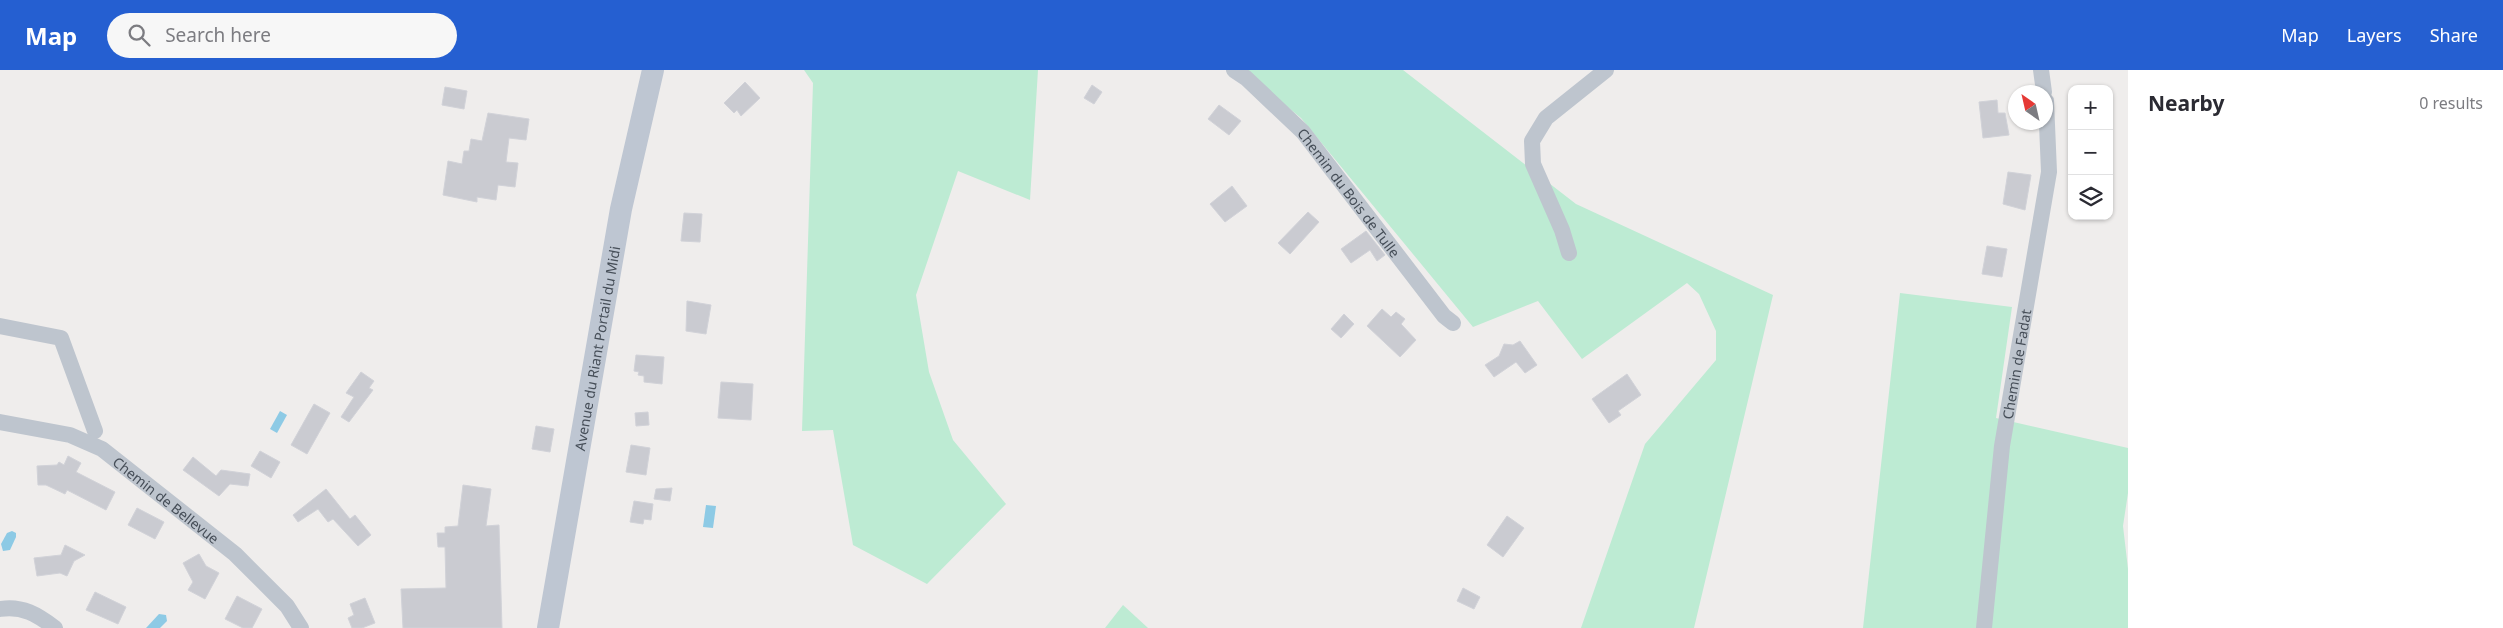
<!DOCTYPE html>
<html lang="en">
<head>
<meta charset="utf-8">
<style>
	:root { --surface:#fff; --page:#f7f7f7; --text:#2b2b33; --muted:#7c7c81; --line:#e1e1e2; --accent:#255fd1 }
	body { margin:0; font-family:"Noto Sans",sans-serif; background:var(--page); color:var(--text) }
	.controls { position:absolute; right:15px; top:15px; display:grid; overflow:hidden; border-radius:10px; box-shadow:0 1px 4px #0004 }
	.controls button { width:45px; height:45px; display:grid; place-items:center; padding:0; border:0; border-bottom:1px solid var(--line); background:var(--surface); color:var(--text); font:25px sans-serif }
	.compass { position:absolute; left:2008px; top:15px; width:45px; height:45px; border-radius:50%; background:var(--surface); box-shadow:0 1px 4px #0004; rotate:326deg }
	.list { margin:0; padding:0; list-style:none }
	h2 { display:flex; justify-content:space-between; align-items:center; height:65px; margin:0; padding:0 20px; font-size:21px }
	h2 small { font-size:16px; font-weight:400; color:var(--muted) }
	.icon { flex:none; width:28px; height:28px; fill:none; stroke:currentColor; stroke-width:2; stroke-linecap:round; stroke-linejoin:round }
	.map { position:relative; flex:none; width:2128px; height:558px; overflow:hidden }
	header { display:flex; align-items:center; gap:30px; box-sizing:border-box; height:70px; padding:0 25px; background:var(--accent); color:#fff }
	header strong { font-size:24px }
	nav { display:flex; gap:28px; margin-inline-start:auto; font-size:18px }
	.search { width:350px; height:45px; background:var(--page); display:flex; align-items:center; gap:12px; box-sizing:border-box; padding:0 18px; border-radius:28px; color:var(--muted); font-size:19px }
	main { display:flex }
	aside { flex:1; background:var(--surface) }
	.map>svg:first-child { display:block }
	.green { fill:#bdebd3 }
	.water { fill:#8dcae5 }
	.building { fill:#cacbd1; stroke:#d1d2d8 }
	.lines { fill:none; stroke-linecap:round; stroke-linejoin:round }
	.street { stroke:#bec5ce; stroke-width:16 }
	.secondary { stroke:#bec6d2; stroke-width:22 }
	.labels { text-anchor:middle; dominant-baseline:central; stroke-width:4.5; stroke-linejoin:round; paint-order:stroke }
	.street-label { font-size:14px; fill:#464e58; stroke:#fff }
</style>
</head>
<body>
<header>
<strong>Map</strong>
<div class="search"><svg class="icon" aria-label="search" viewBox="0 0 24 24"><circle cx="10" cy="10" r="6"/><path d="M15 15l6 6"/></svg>Search here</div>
<nav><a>Map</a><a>Layers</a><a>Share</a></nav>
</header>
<main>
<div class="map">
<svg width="2128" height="558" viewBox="0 0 2128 558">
	<rect width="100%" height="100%" fill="#efedec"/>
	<g class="green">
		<polygon points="804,0 1038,0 1030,130 958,101 916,225 929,302 953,370 1006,434 927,514 853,475 833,360 802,361 813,13"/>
		<polygon points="1242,0 1403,0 1576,134 1773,225 1694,558 1581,558 1645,374 1716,290 1716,261 1699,224 1687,213 1582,289 1538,231 1473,257 1301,48"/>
		<polygon points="1900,223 2012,237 1996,348 2128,378 2128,423 2123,456 2128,499 2128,558 1863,558"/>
		<polygon points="1123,535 1148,558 1105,558"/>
	</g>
	<g class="water">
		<polygon points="280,341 287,345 277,363 270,359"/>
		<polygon points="706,435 716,436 713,458 703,457"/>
		<polygon points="12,461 16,463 16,467 10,480 3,481 1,474 7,463"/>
		<polygon points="159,544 166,545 167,551 160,558 146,558"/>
	</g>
	<g class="building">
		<polygon points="745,12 760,28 741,46 737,40 734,43 724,33"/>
		<polygon points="1092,15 1102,22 1094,34 1084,28"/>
		<polygon points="445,17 467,21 464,39 442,35"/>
		<polygon points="1997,30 1998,43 2005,43 2009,65 1983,68 1979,32"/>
		<polygon points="1219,35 1241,51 1229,65 1208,49"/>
		<polygon points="488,43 529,49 526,70 509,68 506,92 518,93 515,117 498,115 496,130 477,127 477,132 443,125 448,91 462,94 464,81 469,81 471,69 482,71"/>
		<polygon points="2008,102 2031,105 2025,140 2003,134"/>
		<polygon points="1232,116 1247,136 1225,152 1210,134"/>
		<polygon points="1308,142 1319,152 1290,184 1278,173"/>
		<polygon points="684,143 702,144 700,172 681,171"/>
		<polygon points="1366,161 1385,185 1377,191 1370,180 1351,193 1341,179"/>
		<polygon points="1987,176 2007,179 2002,207 1982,204"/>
		<polygon points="687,231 711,235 706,264 686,261"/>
		<polygon points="1382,239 1391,247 1396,242 1405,249 1401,254 1416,270 1400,287 1367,256"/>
		<polygon points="1344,244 1354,254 1341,268 1331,259"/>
		<polygon points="1520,271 1537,295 1525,303 1516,292 1494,307 1485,295 1499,286 1504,274 1513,275"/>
		<polygon points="636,285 664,287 662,314 644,312 644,306 638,305 639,302 634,301"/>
		<polygon points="361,302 374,311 369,318 373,320 349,352 341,347 354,327 346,323"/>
		<polygon points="1627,304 1641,325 1618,341 1621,345 1609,353 1592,329"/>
		<polygon points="721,312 753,314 751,350 718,348"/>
		<polygon points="314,334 330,343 307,384 291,375"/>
		<polygon points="648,342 649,355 636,356 635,343"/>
		<polygon points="536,356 554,359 550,382 532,379"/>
		<polygon points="631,375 650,378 646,405 626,402"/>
		<polygon points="260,381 280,392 271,408 251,396"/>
		<polygon points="68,386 81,393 76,402 115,422 106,440 67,420 65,424 46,415 38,415 37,396 57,395 59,392 64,395"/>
		<polygon points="193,387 216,406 221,400 250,404 248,416 230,414 219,426 183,400"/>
		<polygon points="463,415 491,419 486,456 499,455 502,558 403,558 401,519 446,518 445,477 438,477 437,463 445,463 445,457 458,456"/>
		<polygon points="672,418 670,431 654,429 656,419"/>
		<polygon points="326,419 350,449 355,445 371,465 358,476 333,449 328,452 318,439 298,452 293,445"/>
		<polygon points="634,431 653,434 651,450 644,449 643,454 630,452"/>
		<polygon points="137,438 164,452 155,469 128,455"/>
		<polygon points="1507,446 1524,458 1503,487 1487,475"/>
		<polygon points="65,475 85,485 74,491 67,506 60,503 37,506 34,488 61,485"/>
		<polygon points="199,484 206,496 219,503 205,529 188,520 193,512 183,493"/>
		<polygon points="1463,518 1480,527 1474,539 1457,531"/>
		<polygon points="95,522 126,537 118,554 86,540"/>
		<polygon points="237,526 262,539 252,558 243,558 225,549"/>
		<polygon points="365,528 375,553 362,558 352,558 348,548 354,545 350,534"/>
	</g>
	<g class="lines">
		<g class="street">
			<path id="s1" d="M1234 0 1246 8 1303 62 1444 246 1453 253"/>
			<polyline points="2041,0 2044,22"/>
			<polyline points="1569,183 1562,160 1533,94 1532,71 1546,48 1606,0"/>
			<polyline points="0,256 61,268 95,361"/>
			<path id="s2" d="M0 352 70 365 102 379 235 484 287 536 301 558"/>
			<path d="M0 539C22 535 38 545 55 558"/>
			<path id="s3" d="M1984 558 2002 376 2049 102 2046 31"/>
		</g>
		<path class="secondary" id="s4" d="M548 558 621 139 653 0"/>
	</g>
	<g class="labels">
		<g class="street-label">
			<text stroke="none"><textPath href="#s1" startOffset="169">Chemin du Bois de Tulle</textPath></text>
			<text stroke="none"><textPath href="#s4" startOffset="284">Avenue du Riant Portail du Midi</textPath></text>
			<text stroke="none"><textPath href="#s3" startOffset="266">Chemin de Fadat</textPath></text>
			<text stroke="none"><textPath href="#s2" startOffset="188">Chemin de Bellevue</textPath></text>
		</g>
	</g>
</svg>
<div class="controls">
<button>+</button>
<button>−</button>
<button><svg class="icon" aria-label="layers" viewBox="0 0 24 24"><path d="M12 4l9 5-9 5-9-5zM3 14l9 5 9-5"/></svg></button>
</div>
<svg class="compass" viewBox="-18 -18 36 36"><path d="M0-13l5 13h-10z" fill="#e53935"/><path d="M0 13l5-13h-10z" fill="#7c7c81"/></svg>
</div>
<aside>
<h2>Nearby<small>0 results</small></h2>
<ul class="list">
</ul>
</aside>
</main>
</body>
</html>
